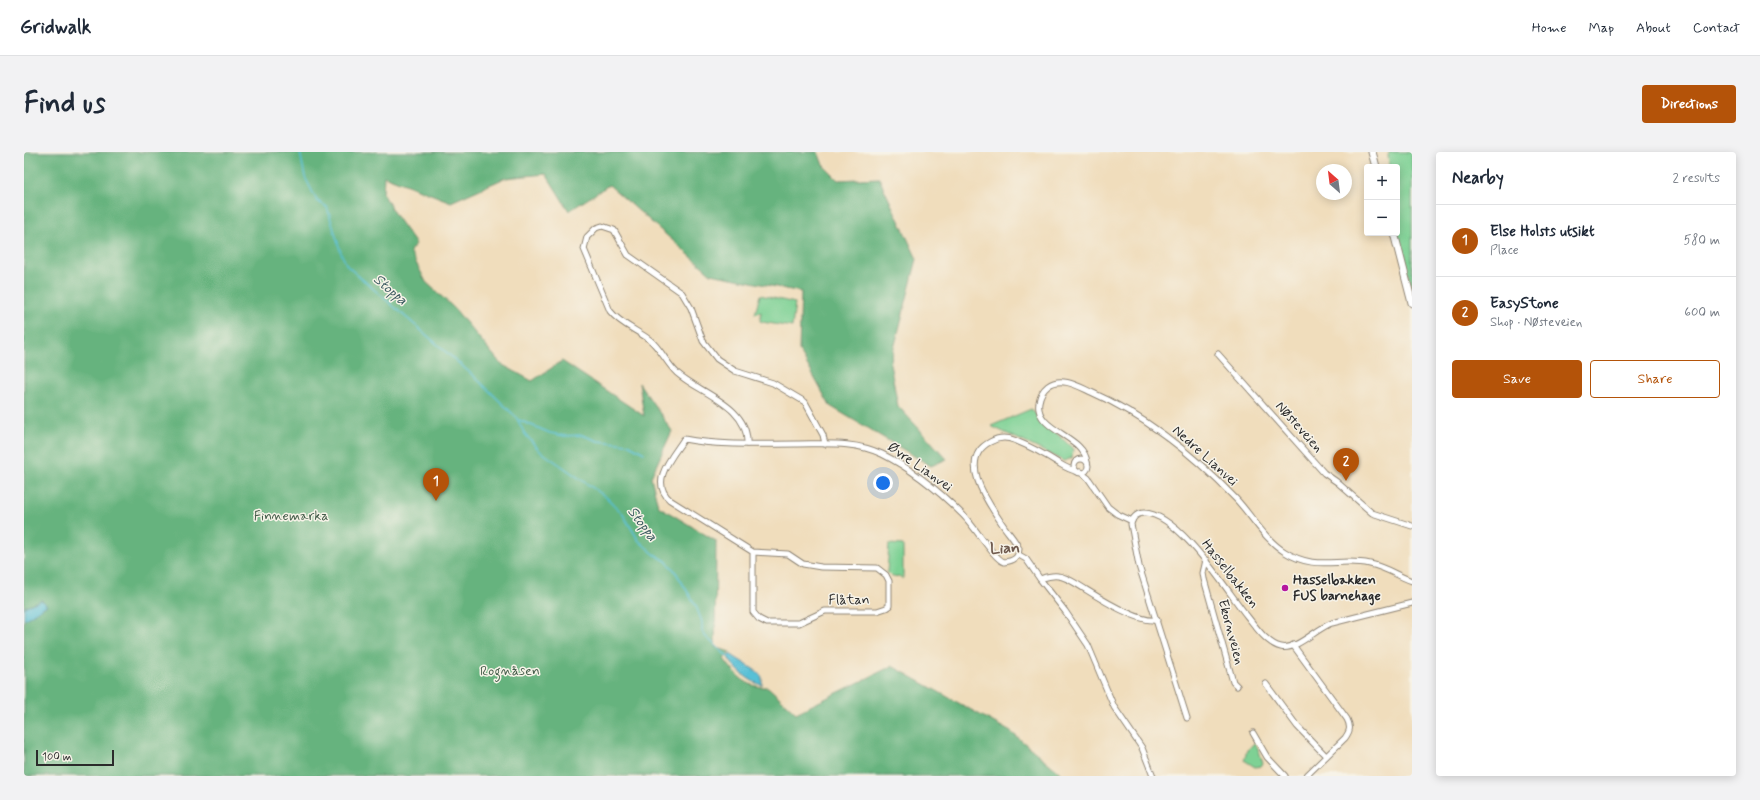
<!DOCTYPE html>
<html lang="en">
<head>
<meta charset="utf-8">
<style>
	:root { --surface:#fff; --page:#f2f2f3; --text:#1f2937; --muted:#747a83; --line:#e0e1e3; --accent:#b45309 }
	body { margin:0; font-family:Mynerve,sans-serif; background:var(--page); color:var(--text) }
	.controls { position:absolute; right:12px; top:12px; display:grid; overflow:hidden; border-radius:4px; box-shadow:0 2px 10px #0003 }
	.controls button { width:36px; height:36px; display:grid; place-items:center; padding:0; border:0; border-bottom:1px solid var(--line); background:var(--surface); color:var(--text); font:20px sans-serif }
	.compass { position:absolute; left:1292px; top:12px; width:36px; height:36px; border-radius:50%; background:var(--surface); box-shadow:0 2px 10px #0003; rotate:332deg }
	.scale { position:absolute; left:12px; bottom:10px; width:78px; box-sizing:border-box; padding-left:4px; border:2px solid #2b2b2b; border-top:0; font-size:11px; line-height:14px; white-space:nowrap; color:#2b2b2b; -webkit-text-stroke:3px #f7f3e8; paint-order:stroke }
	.you { position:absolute; left:859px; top:331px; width:14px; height:14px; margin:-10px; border:3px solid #fff; border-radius:50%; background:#1a73e8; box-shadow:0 0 0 6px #1a73e833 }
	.badge { display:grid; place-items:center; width:26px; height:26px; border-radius:50%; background:var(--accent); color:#fff; font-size:13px; font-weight:700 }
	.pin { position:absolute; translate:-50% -33px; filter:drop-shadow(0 1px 2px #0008) }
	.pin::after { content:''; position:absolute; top:21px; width:14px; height:12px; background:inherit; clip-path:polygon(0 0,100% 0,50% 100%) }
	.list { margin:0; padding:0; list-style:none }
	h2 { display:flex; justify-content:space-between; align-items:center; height:52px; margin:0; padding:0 16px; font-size:17px }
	h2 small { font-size:13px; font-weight:400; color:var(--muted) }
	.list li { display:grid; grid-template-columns:26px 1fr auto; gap:12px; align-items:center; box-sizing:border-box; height:72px; padding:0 16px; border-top:1px solid var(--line) }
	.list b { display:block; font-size:15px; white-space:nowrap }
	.list p { margin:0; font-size:13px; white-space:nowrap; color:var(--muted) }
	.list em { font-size:13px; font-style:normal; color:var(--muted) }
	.actions { display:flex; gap:8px; padding:12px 16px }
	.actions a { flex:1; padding:9px 0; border:1px solid var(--accent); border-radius:4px; text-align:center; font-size:14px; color:var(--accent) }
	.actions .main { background:var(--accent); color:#fff }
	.map { position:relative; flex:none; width:1388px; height:624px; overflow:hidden; border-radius:4px }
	header { display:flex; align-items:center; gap:24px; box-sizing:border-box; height:56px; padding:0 20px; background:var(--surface); border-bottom:1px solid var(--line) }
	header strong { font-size:19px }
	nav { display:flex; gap:22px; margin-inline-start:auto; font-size:14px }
	.intro { display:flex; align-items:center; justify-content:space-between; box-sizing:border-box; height:96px; padding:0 24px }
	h1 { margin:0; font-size:28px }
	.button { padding:10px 18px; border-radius:4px; background:var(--accent); color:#fff; font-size:14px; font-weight:700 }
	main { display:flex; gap:24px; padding:0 24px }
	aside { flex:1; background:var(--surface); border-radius:4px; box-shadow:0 2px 10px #0003 }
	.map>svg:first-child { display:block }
	.green { fill:#7ed194; stroke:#547e60 }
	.forest { fill:#66b37e; stroke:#486f54 }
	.water { fill:#59c0d6; stroke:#427680 }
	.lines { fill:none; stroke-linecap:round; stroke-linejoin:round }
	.stream { stroke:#59c0d6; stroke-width:1.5 }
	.street-casing { stroke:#8e8474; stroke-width:7 }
	.secondary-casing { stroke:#8e8474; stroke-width:9 }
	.street { stroke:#fff; stroke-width:5 }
	.secondary { stroke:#fff; stroke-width:7 }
	.poi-dot { fill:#b5179e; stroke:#f7f3e8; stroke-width:1.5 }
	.labels { text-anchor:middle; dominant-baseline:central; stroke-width:3; stroke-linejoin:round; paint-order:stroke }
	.street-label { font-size:14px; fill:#2b2b2b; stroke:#f7f3e8 }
	.park-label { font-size:14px; fill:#445d4a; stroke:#f7f3e8 }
	.poi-label { font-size:14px; font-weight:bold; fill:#2b2b2b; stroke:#f7f3e8; text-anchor:start }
	.water-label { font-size:15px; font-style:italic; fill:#39585e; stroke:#f7f3e8 }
	.quarter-label { font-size:16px; font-weight:bold; fill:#705b4f; stroke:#f7f3e8 }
</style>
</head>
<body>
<header>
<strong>Gridwalk</strong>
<nav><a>Home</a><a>Map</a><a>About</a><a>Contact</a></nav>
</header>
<div class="intro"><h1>Find us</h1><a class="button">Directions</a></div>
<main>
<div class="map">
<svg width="1388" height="624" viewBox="0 0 1388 624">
	<rect width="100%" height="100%" fill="#f7f3e8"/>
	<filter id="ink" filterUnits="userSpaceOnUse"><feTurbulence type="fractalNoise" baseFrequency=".025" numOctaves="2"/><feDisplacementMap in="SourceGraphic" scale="8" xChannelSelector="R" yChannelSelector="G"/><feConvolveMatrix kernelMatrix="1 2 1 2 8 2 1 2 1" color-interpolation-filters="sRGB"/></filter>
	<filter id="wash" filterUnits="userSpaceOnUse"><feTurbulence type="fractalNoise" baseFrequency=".012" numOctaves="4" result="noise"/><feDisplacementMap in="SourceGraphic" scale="16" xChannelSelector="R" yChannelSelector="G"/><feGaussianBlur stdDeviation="0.9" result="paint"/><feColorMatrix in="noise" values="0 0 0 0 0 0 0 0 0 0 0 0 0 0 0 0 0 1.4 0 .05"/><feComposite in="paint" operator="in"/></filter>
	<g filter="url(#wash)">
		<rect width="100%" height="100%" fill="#f0ddbc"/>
		<g class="green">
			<polygon points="1366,0 1388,0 1388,137 1374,85 1373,15 1365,15 1364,3"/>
			<polygon points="736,143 771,151 768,175 738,170 736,169 737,160 731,162"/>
			<path d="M1007 257C1020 272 1036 283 1049 297L1048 306 1040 309 967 274Z"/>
			<polygon points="865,392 879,393 879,427 875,424 868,425 863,420"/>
			<polygon points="1230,591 1235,599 1239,612 1237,614 1231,615 1220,608 1223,599"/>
		</g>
		<path class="forest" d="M0 0H794L799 13 814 28 855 26 893 107 866 212 874 254 923 307 907 314 806 254 775 198 777 140 687 122 585 33 545 59 522 22 481 26 427 50 360 24 359 41 371 63 392 92 386 99 402 130 430 156 477 212 508 229 538 209 620 264 615 231 648 279 627 325 634 354 692 389 691 495 706 500 700 507C712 523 722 536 744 535L772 561 868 514 987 580 1040 624H0V468L23 453 17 448 0 455Z"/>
		<g class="water">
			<polygon points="17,448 23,453 0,468 0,455"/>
			<path d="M706 502 734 520 738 525V533C727 531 708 515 704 505Z"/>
		</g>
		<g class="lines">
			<g class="stream">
				<polyline points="276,0 281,25 293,49 303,55 317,101 323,114 452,226 492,265 501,282 516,299 582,345 598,361 615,389 630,402 642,409 651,419 672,454 678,470 678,479 681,484 704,505"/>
				<polyline points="495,268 526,281 541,284 558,283 574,289 604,292 620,301"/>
			</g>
		</g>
	</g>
	<g filter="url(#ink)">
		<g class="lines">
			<defs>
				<g id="street">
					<polyline points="1194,202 1300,321 1313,330 1348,361 1388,374"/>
					<path d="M723 292C725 254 677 242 653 221 643 212 637 197 626 188 613 178 596 172 586 159L560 97 563 85 572 76 578 74 590 78 604 103 658 141 667 156 679 189 693 207 711 219 749 231 781 250 799 283 801 292"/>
					<circle cx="1057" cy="314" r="7"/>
					<path d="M1063 310C1060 283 1010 279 1015 250 1016 243 1019 238 1024 234 1037 224 1054 234 1067 240 1122 264 1170 303 1212 347 1228 364 1241 388 1261 400 1293 420 1314 405 1346 412 1361 415 1374 424 1388 429"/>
					<polyline points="1056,320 1064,326 1084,355 1093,362 1108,369"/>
					<path d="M729 400V460L735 467 743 471H775L801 459H853L862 456 865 454V429L862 423 853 416 797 415 779 412 764 402 729 400 646 348C625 330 648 305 660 287 696 294 734 292 772 292 802 292 831 289 858 302 888 317 915 339 938 362 949 372 970 407 980 410 989 409 995 406 995 397 992 389 986 383 981 376 967 355 931 308 966 290 973 286 982 285 990 288 1005 294 1022 303 1036 312 1041 315 1046 318 1052 319"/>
					<polyline points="995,403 1002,407 1016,427 1041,459 1064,493 1090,555 1118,596 1129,624"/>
					<polyline points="1182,408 1179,421 1180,427 1207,523 1209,530 1213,534"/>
					<path d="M1016 427C1022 425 1027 423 1034 424 1044 425 1052 432 1061 437 1077 447 1115 471 1133 468"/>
					<path d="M1269 493 1323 567C1327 575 1326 579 1321 586L1282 624"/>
					<polyline points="1242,532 1273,574 1302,604"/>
					<path d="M1163 566 1115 414 1107 372C1108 366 1113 361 1120 361 1155 361 1203 439 1223 464 1232 475 1243 492 1257 495 1272 499 1293 476 1308 471L1388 451"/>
					<polyline points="1229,581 1243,605 1261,624"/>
				</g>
				<g id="secondary">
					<polyline points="1348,0 1352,15"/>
					<polyline points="1370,81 1388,151"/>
				</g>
			</defs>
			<use href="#street" class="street-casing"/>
			<use href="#secondary" class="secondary-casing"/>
			<use href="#street" class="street"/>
			<use href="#secondary" class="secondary"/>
		</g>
	</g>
	<circle class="poi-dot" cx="1261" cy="436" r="4"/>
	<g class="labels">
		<g class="street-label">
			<text transform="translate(1275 275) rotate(48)">Nøsteveien</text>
			<text transform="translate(1181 304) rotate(42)">Nedre Lianvei</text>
			<text transform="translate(896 315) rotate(35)">Øvre Lianvei</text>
			<text transform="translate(1206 422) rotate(52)">Hasselbakken</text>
			<text transform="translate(825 448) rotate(-1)">Flåtan</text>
			<text transform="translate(1207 480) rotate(75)">Ekornveien</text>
		</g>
		<g class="park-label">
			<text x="267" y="364">Finnemarka</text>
			<text x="486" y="519">Rognåsen</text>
		</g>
		<g class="poi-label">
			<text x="1269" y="428">Hasselbakken<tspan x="1269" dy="16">FUS barnehage</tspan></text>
		</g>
		<g class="water-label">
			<text transform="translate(366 138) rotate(41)">Stoppa</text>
			<text transform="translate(618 372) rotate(53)">Stoppa</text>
		</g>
		<g class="quarter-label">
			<text x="981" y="396">Lian</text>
		</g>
	</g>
</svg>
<div class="controls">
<button>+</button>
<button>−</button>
</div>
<svg class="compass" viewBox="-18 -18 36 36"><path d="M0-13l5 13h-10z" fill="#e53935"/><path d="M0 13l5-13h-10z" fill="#747a83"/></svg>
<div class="scale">100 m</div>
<div class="you"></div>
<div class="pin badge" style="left:412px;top:349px">1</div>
<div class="pin badge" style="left:1322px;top:329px">2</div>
</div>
<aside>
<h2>Nearby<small>2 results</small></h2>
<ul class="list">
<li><span class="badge">1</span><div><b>Else Holsts utsikt</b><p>Place</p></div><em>580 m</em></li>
<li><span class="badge">2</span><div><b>EasyStone</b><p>Shop · Nøsteveien</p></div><em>600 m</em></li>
</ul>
<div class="actions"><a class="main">Save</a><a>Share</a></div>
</aside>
</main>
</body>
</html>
